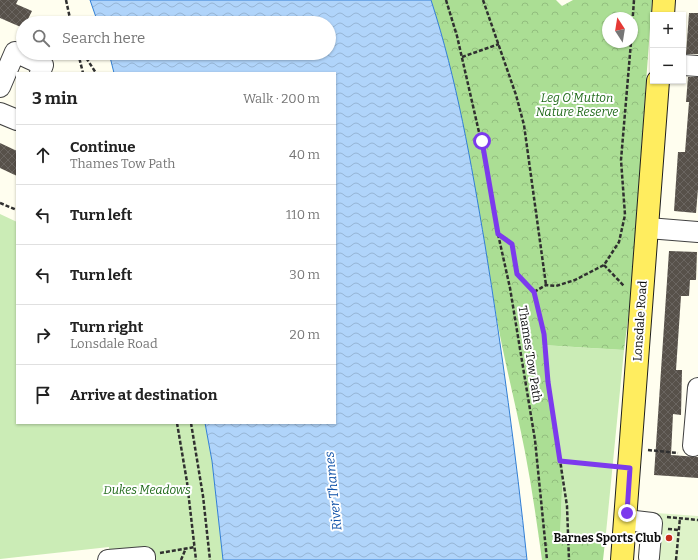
<!DOCTYPE html>
<html lang="en">
<head>
<meta charset="utf-8">
<style>
	:root { --surface:#fff; --page:#f2f2f2; --text:#222; --muted:#767676; --line:#e0e0e0 }
	body { margin:0; font-family:Bitter,serif; background:var(--page); color:var(--text) }
	.controls { position:absolute; right:12px; top:12px; display:grid; overflow:hidden; border-radius:0px; box-shadow:0 1px 3px #0004 }
	.controls button { width:36px; height:36px; display:grid; place-items:center; padding:0; border:0; border-bottom:1px solid var(--line); background:var(--surface); color:var(--text); font:20px sans-serif }
	.compass { position:absolute; left:602px; top:12px; width:36px; height:36px; border-radius:50%; background:var(--surface); box-shadow:0 1px 3px #0004; rotate:348deg }
	.stop { position:absolute; width:12px; height:12px; margin:-9px; border:3px solid #7c3aed; border-radius:50%; background:#fff }
	.stop.end { background:#7c3aed; border-color:#fff; box-shadow:0 1px 4px #0008 }
	.list { margin:0; padding:0; list-style:none }
	h2 { display:flex; justify-content:space-between; align-items:center; height:52px; margin:0; padding:0 16px; font-size:17px }
	h2 small { font-size:13px; font-weight:400; color:var(--muted) }
	.list li { display:grid; grid-template-columns:26px 1fr auto; gap:12px; align-items:center; box-sizing:border-box; height:60px; padding:0 16px; border-top:1px solid var(--line) }
	.list b { display:block; font-size:15px; white-space:nowrap }
	.list p { margin:0; font-size:13px; white-space:nowrap; color:var(--muted) }
	.list em { font-size:13px; font-style:normal; color:var(--muted) }
	.icon { flex:none; width:22px; height:22px; fill:none; stroke:currentColor; stroke-width:2; stroke-linecap:round; stroke-linejoin:round }
	.map { position:relative; flex:none; width:698px; height:560px; overflow:hidden }
	.search { position:absolute; background:var(--surface); box-shadow:0 1px 3px #0004; left:16px; top:16px; width:320px; height:44px; display:flex; align-items:center; gap:10px; box-sizing:border-box; padding:0 14px; border-radius:22px; color:var(--muted); font-size:15px }
	.panel { position:absolute; background:var(--surface); box-shadow:0 1px 3px #0004; left:16px; top:72px; width:320px; height:352px; border-radius:0px }
	.map>svg:first-child { display:block }
	.grass { fill:#cbecb6 }
	.forest { fill:url(#forest-crowns); fill-rule:evenodd }
	.pitch { fill:#def3c8 }
	.water { fill:url(#water-waves); stroke:#327fd5 }
	.building { fill:url(#building-cross-hatch) }
	.lines { fill:none; stroke-linecap:round; stroke-linejoin:round }
	.minor-casing { stroke:#414141; stroke-width:22 }
	.major-casing { stroke:#1f1f1f; stroke-width:24 }
	.path { stroke:#303030; stroke-width:2.5; stroke-dasharray:4 2; stroke-linecap:butt }
	.minor { stroke:#fff; stroke-width:20 }
	.major { stroke:#ffed5f; stroke-width:22 }
	.route { stroke:#7c3aed; stroke-width:5 }
	.poi-dot { fill:#c72c1d; stroke:#fff; stroke-width:1.5 }
	.labels { text-anchor:middle; dominant-baseline:central; stroke-width:4; stroke-linejoin:round; paint-order:stroke }
	.park-label { font-size:12px; font-style:italic; fill:#206a1a; stroke:#fff }
	.street-label { font-size:12px; fill:#0e0e0e; stroke:#fff }
	.poi-label { font-size:12px; font-weight:bold; fill:#0e0e0e; stroke:#fff; text-anchor:end }
	.water-label { font-size:13px; font-style:italic; fill:#0f51a8; stroke:#fff }
</style>
</head>
<body>
<div class="map">
<svg width="698" height="560" viewBox="0 0 698 560">
	<defs>
		<pattern id="forest-crowns" width="20" height="18" patternUnits="userSpaceOnUse"><rect width="20" height="18" fill="#abde94"/><path d="M2 6a3 3 0 1 1 6 0M12 15a3 3 0 1 1 6 0" fill="none" stroke="#92bd7e"/></pattern>
		<pattern id="water-waves" width="16" height="10" patternUnits="userSpaceOnUse"><rect width="16" height="10" fill="#b0d4fa"/><path d="M0 5q4-4 8 0t8 0" fill="none" stroke="#96b5d5"/></pattern>
		<pattern id="building-cross-hatch" width="8" height="8" patternUnits="userSpaceOnUse"><rect width="8" height="8" fill="#57514a"/><path d="M0 0l8 8M0 8l8-8" fill="none" stroke="#6a6560"/></pattern>
	</defs>
	<rect width="100%" height="100%" fill="#fffeef"/>
	<g class="grass">
		<polygon points="0,214 17,222 17,423 205,423 212,461 223,560 110,560 109,547 0,559"/>
		<polygon points="541,345 624,350 606,533 560,540 563,466"/>
	</g>
	<path class="forest" d="M431 0H556L562 6 573 0H652L630 304 624 350 542 345 563 466 560 540 606 533 603 560H542C537 524 532 488 525 452 517 410 506 368 498 325 479 216 465 106 431 0ZM608 18H632V42H608Z"/>
	<polygon class="pitch" points="642,512 698,516 698,560 639,560"/>
	<path class="water" d="M90 0H431C457 80 471 162 485 245 502 350 516 455 527 560H223L212 461 205 423H335V73H114L109 53H329V23H98Z"/>
	<g class="building">
		<polygon points="0,0 18,0 16,4 32,11 26,23 23,23 23,28 0,18"/>
		<polygon points="689,13 698,13 698,54 686,54"/>
		<polygon points="688,77 698,77 698,189 696,213 674,211 678,152 685,152 689,102 686,102"/>
		<polygon points="0,143 17,151 17,176 0,168"/>
		<polygon points="669,251 697,252 696,280 690,280 689,296 681,296 676,370 682,370 681,415 673,414 671,455 698,457 698,478 654,475"/>
	</g>
	<g class="lines">
		<defs>
			<g id="minor">
				<polyline points="683,65 698,66"/>
				<polyline points="0,87 15,52 43,65 40,73"/>
				<polyline points="0,113 17,120"/>
				<polyline points="648,228 698,232"/>
				<polyline points="693,446 698,388"/>
				<polyline points="626,520 652,523 649,557"/>
				<polyline points="108,560 145,557 145,560"/>
			</g>
			<g id="major">
				<polyline points="663,15 664,0"/>
				<polyline points="622,560 658,81"/>
			</g>
		</defs>
		<use href="#minor" class="minor-casing"/>
		<use href="#major" class="major-casing"/>
		<g class="path">
			<polyline points="66,0 71,23"/>
			<polyline points="446,0 457,36 481,141 498,234 510,288 535,440 547,560"/>
			<polyline points="483,0 516,95 524,125 546,285"/>
			<polyline points="632,28 634,0"/>
			<polyline points="78,53 83,73"/>
			<polyline points="83,53 96,73"/>
			<polyline points="462,57 499,44"/>
			<polyline points="0,203 17,210"/>
			<polyline points="498,235 512,244 517,274 534,292 546,285 556,286 575,280 604,265 619,242 625,215 621,160 631,42"/>
			<polyline points="604,265 624,286"/>
			<polyline points="534,292 544,334 548,382 567,506 569,560"/>
			<polyline points="177,423 187,482 196,560"/>
			<polyline points="191,423 203,496 210,560"/>
			<polyline points="648,450 678,453"/>
			<polyline points="560,461 612,466"/>
			<polyline points="667,517 698,520"/>
			<polyline points="668,529 679,530"/>
			<polyline points="160,553 195,547"/>
			<polyline points="181,560 186,548"/>
			<polyline points="676,560 680,518"/>
		</g>
		<use href="#minor" class="minor"/>
		<use href="#major" class="major"/>
	</g>
	<g class="lines">
		<polyline class="route" points="482,141 498,234 512,244 517,274 534,292 544,334 548,382 560,461 630,468 627,513"/>
	</g>
	<circle class="poi-dot" cx="669" cy="538" r="4"/>
	<g class="labels">
		<g class="park-label">
			<text x="577" y="98">Leg O'Mutton<tspan x="577" dy="14">Nature Reserve</tspan></text>
			<text x="147" y="490">Dukes Meadows</text>
		</g>
		<g class="street-label">
			<text transform="translate(640 321) rotate(-86)">Lonsdale Road</text>
			<text transform="translate(530 354) rotate(81)">Thames Tow Path</text>
		</g>
		<g class="poi-label">
			<text x="661" y="538">Barnes Sports Club</text>
		</g>
		<g class="water-label">
			<text transform="translate(333 491) rotate(-96)">River Thames</text>
		</g>
	</g>
</svg>
<div class="controls">
<button>+</button>
<button>−</button>
</div>
<svg class="compass" viewBox="-18 -18 36 36"><path d="M0-13l5 13h-10z" fill="#e53935"/><path d="M0 13l5-13h-10z" fill="#767676"/></svg>
<div class="stop" style="left:482px;top:141px"></div>
<div class="stop end" style="left:627px;top:513px"></div>
<div class="search"><svg class="icon" aria-label="search" viewBox="0 0 24 24"><circle cx="10" cy="10" r="6"/><path d="M15 15l6 6"/></svg>Search here</div>
<section class="panel">
<h2>3 min<small>Walk · 200 m</small></h2>
<ul class="list">
<li><svg class="icon" aria-label="ahead" viewBox="0 0 24 24"><path d="M12 20V5M6 11l6-6 6 6"/></svg><div><b>Continue</b><p>Thames Tow Path</p></div><em>40 m</em></li>
<li><svg class="icon" aria-label="left" viewBox="0 0 24 24"><path d="M17 20v-9H6M10 6l-5 5 5 5"/></svg><div><b>Turn left</b></div><em>110 m</em></li>
<li><svg class="icon" aria-label="left" viewBox="0 0 24 24"><path d="M17 20v-9H6M10 6l-5 5 5 5"/></svg><div><b>Turn left</b></div><em>30 m</em></li>
<li><svg class="icon" aria-label="right" viewBox="0 0 24 24"><path d="M7 20v-9h11M14 6l5 5-5 5"/></svg><div><b>Turn right</b><p>Lonsdale Road</p></div><em>20 m</em></li>
<li><svg class="icon" aria-label="arrive" viewBox="0 0 24 24"><path d="M6 21V4h12l-3 4 3 4H6"/></svg><div><b>Arrive at destination</b></div></li>
</ul>
</section>
</div>
</body>
</html>
